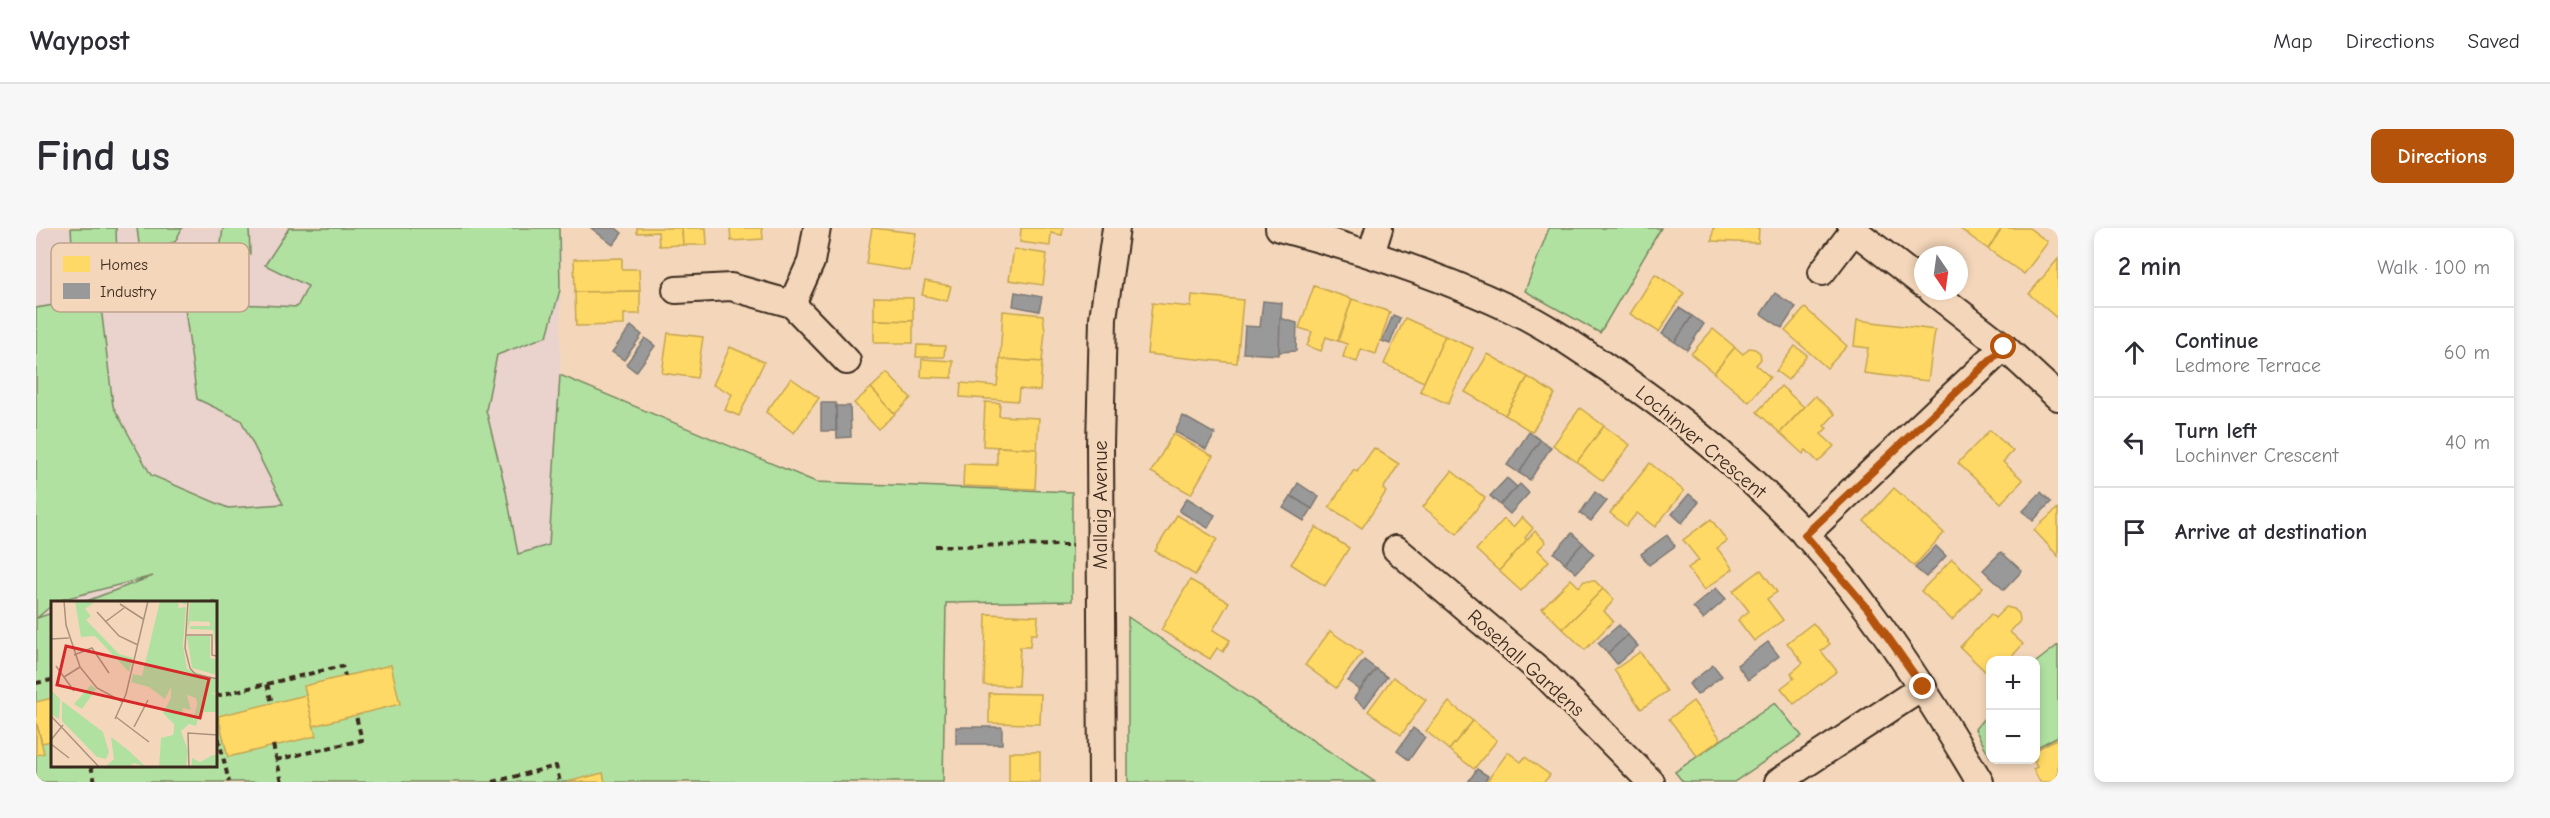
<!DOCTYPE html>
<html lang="en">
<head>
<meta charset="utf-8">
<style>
	:root { --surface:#fff; --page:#f7f7f7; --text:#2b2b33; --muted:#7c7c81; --line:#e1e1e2; --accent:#b45309 }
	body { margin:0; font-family:"Comic Neue",sans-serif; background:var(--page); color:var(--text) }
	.controls { position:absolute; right:18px; bottom:18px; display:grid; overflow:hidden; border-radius:12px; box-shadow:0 3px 9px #0003 }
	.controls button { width:54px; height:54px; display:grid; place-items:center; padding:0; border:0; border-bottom:2px solid var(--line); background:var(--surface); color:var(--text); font:30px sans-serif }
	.compass { position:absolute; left:1878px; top:18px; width:54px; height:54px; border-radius:50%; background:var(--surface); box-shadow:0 3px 9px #0003; rotate:167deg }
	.stop { position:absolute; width:18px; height:18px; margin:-14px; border:4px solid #b45309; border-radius:50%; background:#fff }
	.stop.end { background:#b45309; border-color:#fff; box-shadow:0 2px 6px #0008 }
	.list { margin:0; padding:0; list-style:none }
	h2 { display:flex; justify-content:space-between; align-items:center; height:78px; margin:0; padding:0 24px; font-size:26px }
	h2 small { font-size:20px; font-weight:400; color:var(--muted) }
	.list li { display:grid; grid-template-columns:39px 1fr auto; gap:18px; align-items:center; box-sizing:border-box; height:90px; padding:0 24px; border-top:2px solid var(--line) }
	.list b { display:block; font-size:22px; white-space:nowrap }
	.list p { margin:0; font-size:20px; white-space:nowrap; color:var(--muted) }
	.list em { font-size:20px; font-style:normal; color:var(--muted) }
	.icon { flex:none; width:33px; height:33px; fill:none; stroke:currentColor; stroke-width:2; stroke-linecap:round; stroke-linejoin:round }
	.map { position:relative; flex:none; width:2022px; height:554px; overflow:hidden; border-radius:12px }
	header { display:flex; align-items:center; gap:36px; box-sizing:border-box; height:84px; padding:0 30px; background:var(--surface); border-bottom:2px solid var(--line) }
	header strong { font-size:28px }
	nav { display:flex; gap:33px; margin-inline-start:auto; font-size:21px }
	.intro { display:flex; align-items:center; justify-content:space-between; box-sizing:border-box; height:144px; padding:0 36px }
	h1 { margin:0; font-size:42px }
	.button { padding:15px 27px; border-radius:12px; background:var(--accent); color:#fff; font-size:21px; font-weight:700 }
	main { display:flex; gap:36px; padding:0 36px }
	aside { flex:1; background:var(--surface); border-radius:12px; box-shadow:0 3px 9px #0003 }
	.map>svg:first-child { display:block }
	.built { fill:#ead2cd }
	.green { fill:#b1e1a1; stroke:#768660; stroke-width:1.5; fill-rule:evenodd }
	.homes { fill:#ffd966; stroke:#c4a450; stroke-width:1.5 }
	.industry { fill:#999; stroke:#7d7874; stroke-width:1.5 }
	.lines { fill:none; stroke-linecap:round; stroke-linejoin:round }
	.minor-casing { stroke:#3b2a1e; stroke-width:30 }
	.path { stroke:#3b2a1e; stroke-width:4; stroke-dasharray:6 4.5; stroke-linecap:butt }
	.minor { stroke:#f4d7ba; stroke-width:26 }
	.route { stroke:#b45309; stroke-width:8 }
	.labels { text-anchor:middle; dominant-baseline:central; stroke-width:6; stroke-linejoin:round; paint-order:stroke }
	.street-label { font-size:20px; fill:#3b2a1e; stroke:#f4d7ba }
	.inset-road { fill:none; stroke:#aa927c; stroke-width:1.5 }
	.view { fill:#d62828; fill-opacity:0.15; stroke:#d62828; stroke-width:3 }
	.inset-edge { fill:none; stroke:#3b2a1e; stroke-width:3 }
	.key { fill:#f4d7ba; stroke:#bca38b; stroke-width:1.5 }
	.key-label { font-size:16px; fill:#3b2a1e }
</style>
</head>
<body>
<header>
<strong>Waypost</strong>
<nav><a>Map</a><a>Directions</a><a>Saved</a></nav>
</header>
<div class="intro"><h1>Find us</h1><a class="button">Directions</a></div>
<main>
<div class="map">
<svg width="2022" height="554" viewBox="0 0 2022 554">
	<rect width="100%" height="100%" fill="#f4d7ba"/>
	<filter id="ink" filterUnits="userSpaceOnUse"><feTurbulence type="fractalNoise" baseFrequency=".0167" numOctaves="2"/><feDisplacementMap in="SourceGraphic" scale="12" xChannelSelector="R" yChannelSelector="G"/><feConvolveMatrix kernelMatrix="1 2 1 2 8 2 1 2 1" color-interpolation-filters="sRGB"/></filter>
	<g filter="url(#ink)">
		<polygon class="built" points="0,0 523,0 525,14 524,147 513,317 359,362 126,346 48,374 16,374 16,385 0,391"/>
		<g class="green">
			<path d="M35 0H80L81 32 65 79 77 178 115 247 192 280 247 276 205 192 161 171 148 73 261 79 272 58 229 37 253 0H523L524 62 511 108 461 127 450 182 470 263 482 326 513 317 524 147 780 254 1036 264V373L910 375 907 554H0V80L18 77 38 49ZM117 348 48 374H180V538H16V385L1 390 16 377V374Z"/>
			<polygon points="101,0 146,0 139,14 104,23"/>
			<polygon points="187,0 213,0 214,26 183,31"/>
			<polygon points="1513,0 1625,0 1564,105 1489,63"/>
			<polygon points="1092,389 1339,554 1092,554"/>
			<polygon points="2022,417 2022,508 2000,520 2000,434"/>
			<polygon points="1739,475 1766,508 1698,554 1647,554 1639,544"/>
			<polygon points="1954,483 1954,529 1939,501"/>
		</g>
		<g class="homes">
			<polygon points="601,0 646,0 647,17 623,18 622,4 601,5"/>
			<polygon points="646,0 670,0 671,17 647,17"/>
			<polygon points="694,0 726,0 727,11 695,13"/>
			<polygon points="836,0 880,5 874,43 830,36"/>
			<polygon points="985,0 1027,0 1026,7 1015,5 1014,18 984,14"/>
			<polygon points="1677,0 1723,0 1722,15 1676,13"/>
			<polygon points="1923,0 1966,0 1952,21"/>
			<polygon points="1966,0 1993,0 2012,14 1988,46 1952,21"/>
			<polygon points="978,21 1011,26 1007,57 973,52"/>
			<polygon points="586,30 586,41 603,41 604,63 539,64 538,31"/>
			<polygon points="2022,31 2022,91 1993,66"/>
			<polygon points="1619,46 1648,65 1623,104 1594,86"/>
			<polygon points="889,53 915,58 911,73 886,67"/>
			<polygon points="1278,58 1316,71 1302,113 1290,109 1285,123 1271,118 1276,104 1263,100"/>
			<polygon points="604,63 604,86 588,86 588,97 540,98 539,64"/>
			<polygon points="1156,67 1207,72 1201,135 1111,126 1116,75 1155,79"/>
			<polygon points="838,69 877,70 877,93 838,92"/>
			<polygon points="1316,71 1354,84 1340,126 1325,121 1321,134 1307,129 1311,116 1302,113"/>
			<polygon points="1769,80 1811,118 1791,140 1749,103"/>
			<polygon points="967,83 1007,87 1009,103 1006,134 964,131"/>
			<polygon points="1369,90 1409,108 1388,154 1348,136"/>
			<polygon points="838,92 877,93 877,115 838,115"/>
			<polygon points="1821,92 1899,102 1892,153 1828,145 1832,120 1818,118"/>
			<polygon points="1677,101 1699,119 1678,145 1655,126"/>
			<polygon points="632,105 667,109 661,150 626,145"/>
			<polygon points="1409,108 1437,120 1412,176 1384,163"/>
			<polygon points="881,117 909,118 908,129 880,129"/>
			<polygon points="1759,118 1771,127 1752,152 1740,143"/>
			<polygon points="694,119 728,134 703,188 689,182 696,166 677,157"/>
			<polygon points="1699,119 1707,126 1713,120 1719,121 1724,125 1725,131 1720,137 1734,149 1713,174 1678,145"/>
			<polygon points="1452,126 1492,149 1469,187 1429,164"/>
			<polygon points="886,131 917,133 916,150 885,149"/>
			<polygon points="964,131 1006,134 1004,163 983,161 982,173 924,169 925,155 961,158"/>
			<polygon points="851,145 875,170 859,186 835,160"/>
			<polygon points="1492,149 1519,166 1496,204 1469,187"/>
			<polygon points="755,150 783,170 758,205 730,184"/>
			<polygon points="1745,158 1768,179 1744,205 1721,184"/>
			<polygon points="835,160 859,186 842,201 818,175"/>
			<polygon points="1779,168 1799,186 1788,198 1791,200 1785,206 1798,218 1782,234 1770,222 1767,226 1744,205"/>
			<polygon points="949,174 964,175 963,188 1003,190 1001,221 947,218"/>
			<polygon points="1544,180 1568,198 1541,234 1517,217"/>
			<polygon points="1568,198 1594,217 1567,253 1541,234"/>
			<polygon points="1954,202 1977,223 1967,234 1987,252 1965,275 1922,235"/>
			<polygon points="1137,206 1177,228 1155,266 1115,244"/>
			<polygon points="961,219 1001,221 999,261 927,258 928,236 961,237"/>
			<polygon points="1338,220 1363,236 1347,261 1350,264 1326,300 1293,279 1318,242 1321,244"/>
			<polygon points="1614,235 1648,263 1619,299 1601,285 1590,298 1574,285"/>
			<polygon points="1416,243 1449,270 1421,306 1387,279"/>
			<polygon points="1858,260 1908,305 1878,338 1828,293"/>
			<polygon points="2022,280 2022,328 1998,302"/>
			<polygon points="1141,287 1181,311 1159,347 1119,323"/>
			<polygon points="1486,289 1497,300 1489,310 1491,312 1463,343 1440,322 1468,291 1477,299"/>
			<polygon points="1675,291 1691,313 1681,320 1697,341 1668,362 1652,340 1663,332 1647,312"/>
			<polygon points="1280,299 1313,320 1289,358 1255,336"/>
			<polygon points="1499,303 1510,314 1502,322 1513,333 1485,363 1463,343"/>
			<polygon points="1916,331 1947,359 1916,392 1885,363"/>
			<polygon points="1725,342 1741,364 1731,371 1747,392 1718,413 1702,392 1713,383 1697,363"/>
			<polygon points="1535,351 1543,359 1548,353 1559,353 1567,361 1527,401 1506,380"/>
			<polygon points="1154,352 1193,374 1177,402 1194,412 1187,424 1181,420 1174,431 1125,402"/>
			<polygon points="1567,361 1578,372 1568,383 1577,393 1549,422 1527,401"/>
			<polygon points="1970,379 1978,381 1983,386 1984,393 1974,404 1987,416 1972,433 1954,433 1954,448 1924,419 1955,386 1959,390"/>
			<polygon points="950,386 1002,388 1001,406 995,406 994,419 984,419 982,458 948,457"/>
			<polygon points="1777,395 1794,416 1785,423 1801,443 1758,476 1745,460 1758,450 1755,445 1767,435 1751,415"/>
			<polygon points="1294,403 1326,425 1300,460 1269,437"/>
			<polygon points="1604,424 1631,463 1605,481 1578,442"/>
			<polygon points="355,437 364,476 277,498 268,458"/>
			<polygon points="1357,449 1390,472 1365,507 1332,483"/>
			<polygon points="953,465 1005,466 1004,496 953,495"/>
			<polygon points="270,467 280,508 192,529 182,488"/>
			<polygon points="16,470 16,513 6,515 0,493 0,474"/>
			<polygon points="1657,473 1685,511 1661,528 1633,491"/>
			<polygon points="1413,474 1437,493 1413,522 1390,503"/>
			<polygon points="0,493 8,525 0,527"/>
			<polygon points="1437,493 1461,512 1438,541 1413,522"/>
			<polygon points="2020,511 2022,515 2022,554 2004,554 1997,541 2001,539 1997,532 2000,532 2000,522"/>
			<rect x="973" y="524" width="31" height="30"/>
			<polygon points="1472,524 1485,534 1489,529 1514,547 1508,554 1453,554 1451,553"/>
			<polygon points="567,545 569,554 531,554"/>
		</g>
		<g class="industry">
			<polygon points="555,0 580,0 586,5 577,17"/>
			<polygon points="979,64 1006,69 1003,83 977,78"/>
			<polygon points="1739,65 1760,79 1746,100 1725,86"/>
			<polygon points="1227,73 1246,75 1243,127 1207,125 1209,98 1224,99"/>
			<polygon points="1643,80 1656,88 1639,114 1626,106"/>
			<polygon points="1357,87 1364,90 1354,116 1346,113"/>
			<polygon points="1656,88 1668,96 1651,122 1639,114"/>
			<polygon points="1244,90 1261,95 1260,123 1243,124"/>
			<polygon points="595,98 606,107 588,132 576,124"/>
			<polygon points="609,110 619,118 600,144 590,136"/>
			<rect x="785" y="175" width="15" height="28"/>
			<polygon points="800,178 814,178 815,209 801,210"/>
			<polygon points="1147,188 1179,206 1170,221 1139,204"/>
			<polygon points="1493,204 1504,212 1483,245 1471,237"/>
			<polygon points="1504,212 1515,219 1494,252 1483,245"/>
			<polygon points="1471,250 1481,259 1464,277 1454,268"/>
			<polygon points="1262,255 1283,269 1276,281 1255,268"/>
			<polygon points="1484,256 1493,265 1474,286 1464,277"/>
			<polygon points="1559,264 1571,273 1555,293 1544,285"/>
			<polygon points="2005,264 2015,274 1997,293 1987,283"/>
			<polygon points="1653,266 1663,274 1646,295 1636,286"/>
			<polygon points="1255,268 1276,281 1268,293 1247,280"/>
			<polygon points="1151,270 1179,287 1172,300 1143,283"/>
			<polygon points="1536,305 1547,315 1529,335 1518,325"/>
			<polygon points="1631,307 1639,318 1613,337 1605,326"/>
			<polygon points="1547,315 1558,326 1540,345 1529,335"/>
			<polygon points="1900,318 1910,328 1890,349 1879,340"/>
			<polygon points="1965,324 1986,343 1968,362 1947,342"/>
			<polygon points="1680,360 1690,371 1667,391 1657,379"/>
			<polygon points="1583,397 1592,407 1572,425 1562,415"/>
			<polygon points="1592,407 1602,418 1581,436 1572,425"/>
			<polygon points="1732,414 1743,428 1712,452 1701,437"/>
			<polygon points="1328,432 1340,441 1324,462 1312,453"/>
			<polygon points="1677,437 1686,448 1661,467 1653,456"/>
			<polygon points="1340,441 1351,449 1329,479 1318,470"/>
			<rect x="920" y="499" width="46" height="17"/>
			<polygon points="1377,500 1389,509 1373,532 1361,523"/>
			<polygon points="1441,541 1452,548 1448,554 1432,554"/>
		</g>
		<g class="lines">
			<defs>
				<g id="minor">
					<path d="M1243 0C1324 21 1403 47 1479 83 1511 98 1543 121 1573 141 1667 203 1767 292 1833 383 1874 438 1909 495 1944 554"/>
					<polyline points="1815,0 1887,56"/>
					<polyline points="1335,26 1343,0"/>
					<polyline points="1786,44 1818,2"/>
					<polyline points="640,62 695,59 756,76 811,133"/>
					<polyline points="1896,63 1968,119 2022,169"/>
					<polyline points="756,76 775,34 781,0"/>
					<polyline points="1769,307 1968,119"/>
					<polyline points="1360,321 1509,447 1615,554"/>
					<polyline points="1066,554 1064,218 1067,90 1080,0"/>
					<polyline points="1742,554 1887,459"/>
				</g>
			</defs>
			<use href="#minor" class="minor-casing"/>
			<g class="path">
				<polyline points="899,318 1037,317"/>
				<polyline points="0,455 16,452"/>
				<polyline points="231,456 236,475"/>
				<polyline points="180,468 306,438 309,448"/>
				<polyline points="180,500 193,554"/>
				<polyline points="237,517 246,554"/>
				<polyline points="240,532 326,512 320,488"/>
				<polyline points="55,538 59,554"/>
				<polyline points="457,554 520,538 524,554"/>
			</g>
			<use href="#minor" class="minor"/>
		</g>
	</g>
	<g class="lines" filter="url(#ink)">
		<polyline class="route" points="1887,459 1832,381 1769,307 1968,119"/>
	</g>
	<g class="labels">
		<g class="street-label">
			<text transform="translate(1665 214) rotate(40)">Lochinver Crescent</text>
			<text transform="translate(1064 277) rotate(-90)">Mallaig Avenue</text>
			<text transform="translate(1490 435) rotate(42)">Rosehall Gardens</text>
		</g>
	</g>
	<g transform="translate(15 373)">
		<rect width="166" height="166" fill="#f4d7ba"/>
		<path d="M24 0H45L34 8 40 15 35 19 68 53 82 57 78 71 44 35 30 36ZM109 0H136L135 4 128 1 127 7 135 6 132 44 136 68 166 79V93L159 91 166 95 167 111H149L145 125 138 123 130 130 137 150 135 166H108L110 137 122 134 123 129V123L112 112 120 97V86L114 98 98 86 80 81 82 73 91 75ZM136 94 145 97 146 103 142 121V113L135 116 134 111 133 116 131 113 132 107 140 109ZM139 0H166V74L141 67 136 35H159V57L166 58V53L162 29 139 28V25H159V21L139 20 136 32ZM40 84 45 88 31 108 23 103ZM0 89 9 98 8 118 0 113ZM11 100 52 131 58 151 55 158 46 156 11 120ZM60 136 77 149 95 166 83 162 77 166H54L63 158ZM162 154H166V166L140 167 141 157 149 161Z" fill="#b1e1a1" fill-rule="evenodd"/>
		<path class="inset-road" d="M13 0 15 24 29 66 46 87 72 101M137 0 134 47 139 67 144 73 167 78M69 3 92 18M46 11 68 35 87 44M54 21 73 7M134 34H161V54L165 55M0 38 18 37M23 54 41 47 58 72M5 65 23 90M13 76 29 66M0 115 49 167M65 116 98 141M64 118 75 93 97 0M83 126 97 99M0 139 12 124M0 143 18 157M138 167 137 132 167 134"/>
		<path class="view" d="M15 45 158 78 149 117 6 84Z"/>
		<rect width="166" height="166" class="inset-edge"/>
	</g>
	<rect x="15" y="15" width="198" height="69" rx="9" class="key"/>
	<rect x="27" y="28" width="27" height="16" fill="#ffd966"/>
	<rect x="27" y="55" width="27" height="16" fill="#999"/>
	<g class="key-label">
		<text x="64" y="42">Homes</text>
		<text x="64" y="69">Industry</text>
	</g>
</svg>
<div class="controls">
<button>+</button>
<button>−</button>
</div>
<svg class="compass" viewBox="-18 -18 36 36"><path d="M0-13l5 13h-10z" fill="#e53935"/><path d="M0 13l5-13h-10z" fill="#7c7c81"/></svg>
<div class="stop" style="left:1968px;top:119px"></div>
<div class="stop end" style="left:1887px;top:459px"></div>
</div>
<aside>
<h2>2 min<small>Walk · 100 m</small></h2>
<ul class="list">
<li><svg class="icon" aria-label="ahead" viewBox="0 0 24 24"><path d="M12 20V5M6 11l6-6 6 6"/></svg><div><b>Continue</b><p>Ledmore Terrace</p></div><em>60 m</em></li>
<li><svg class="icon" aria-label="left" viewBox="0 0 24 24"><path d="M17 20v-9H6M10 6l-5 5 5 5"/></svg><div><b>Turn left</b><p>Lochinver Crescent</p></div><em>40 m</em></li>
<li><svg class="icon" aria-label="arrive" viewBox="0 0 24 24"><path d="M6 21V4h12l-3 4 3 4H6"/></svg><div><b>Arrive at destination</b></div></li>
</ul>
</aside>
</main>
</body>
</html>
